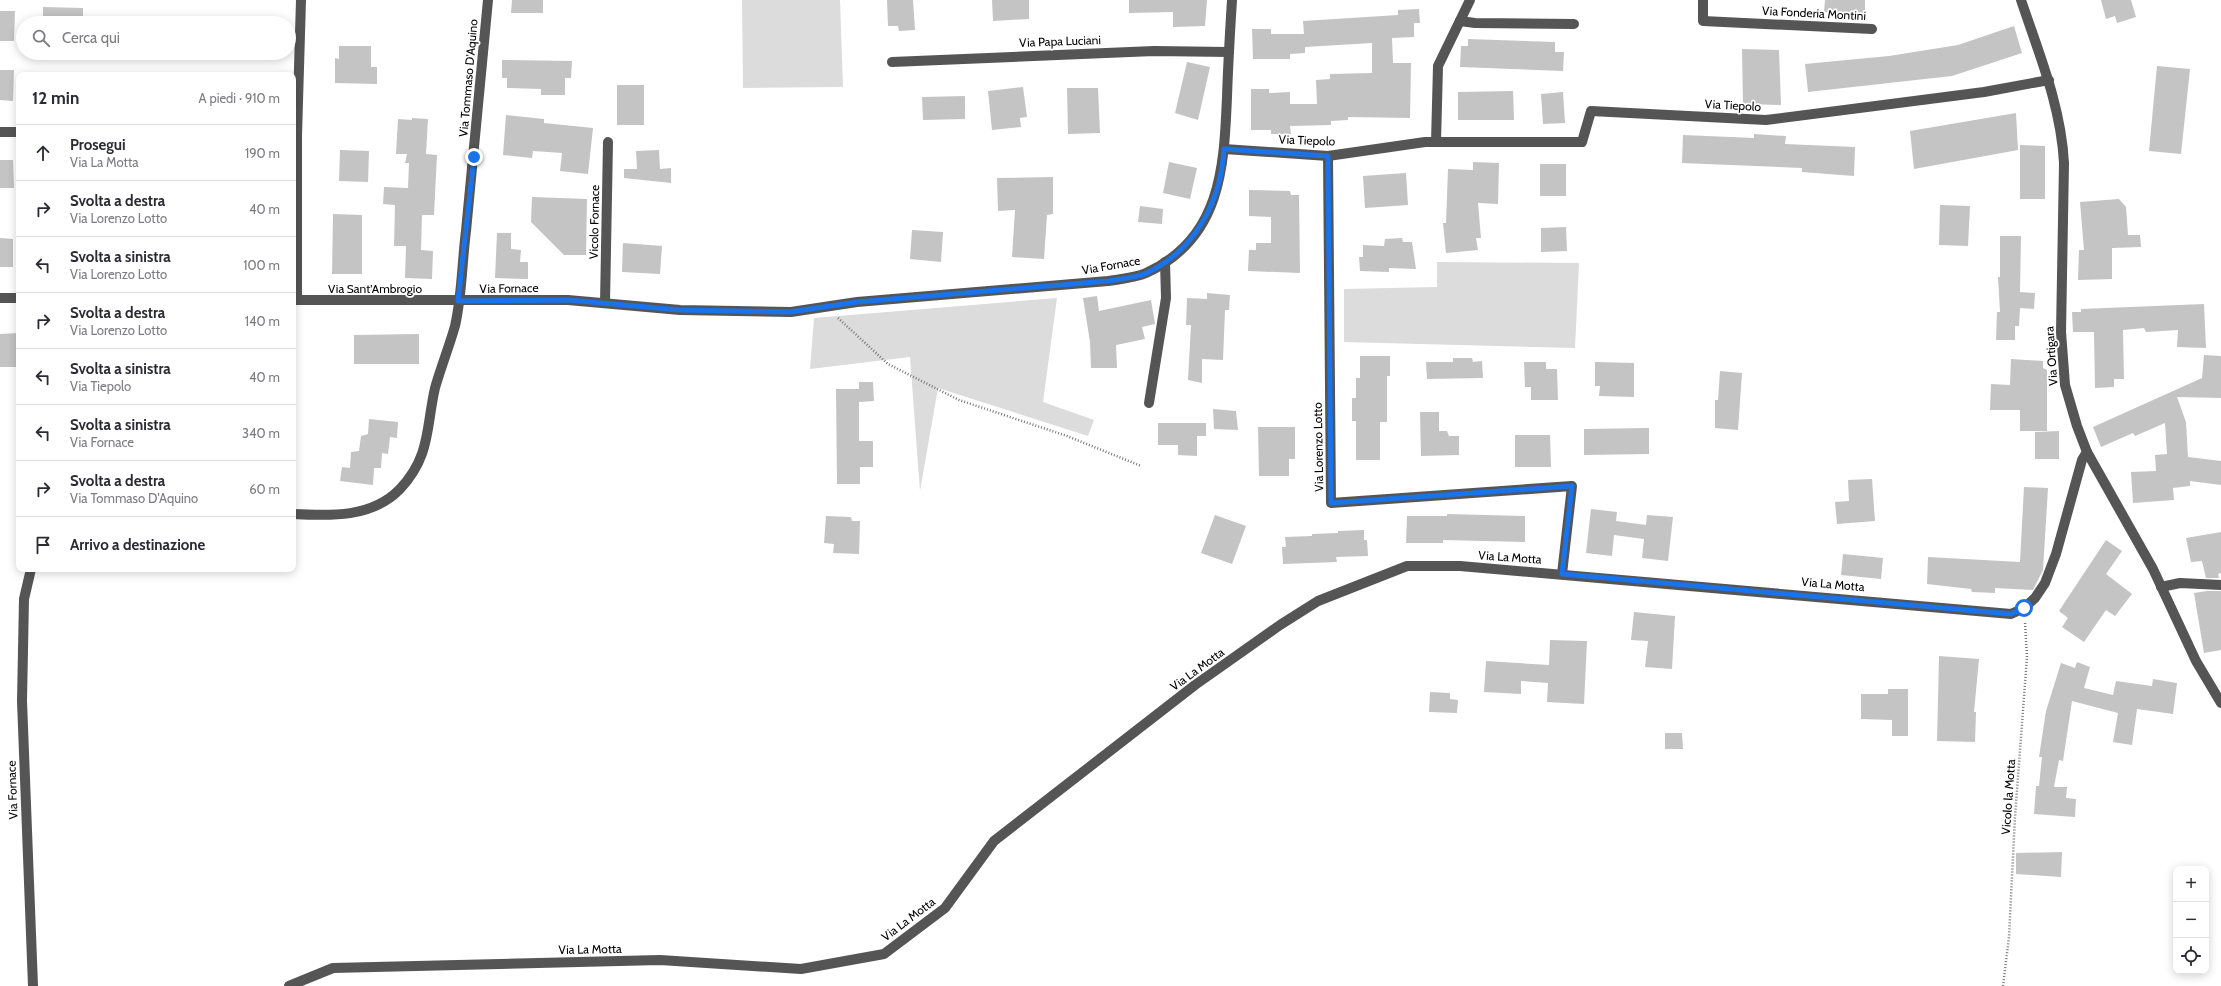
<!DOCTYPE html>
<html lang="it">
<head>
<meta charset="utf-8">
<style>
	:root { --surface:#fff; --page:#f7f7f7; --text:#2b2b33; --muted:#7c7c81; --line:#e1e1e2 }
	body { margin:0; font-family:Cabin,sans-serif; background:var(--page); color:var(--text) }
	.controls { position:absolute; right:12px; bottom:12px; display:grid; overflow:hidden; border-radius:8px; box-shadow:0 2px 10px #0003 }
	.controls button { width:36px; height:36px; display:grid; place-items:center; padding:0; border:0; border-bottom:1px solid var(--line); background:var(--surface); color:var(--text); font:20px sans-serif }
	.stop { position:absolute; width:12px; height:12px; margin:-9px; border:3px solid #1a73e8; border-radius:50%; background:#fff }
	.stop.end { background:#1a73e8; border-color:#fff; box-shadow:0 1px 4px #0008 }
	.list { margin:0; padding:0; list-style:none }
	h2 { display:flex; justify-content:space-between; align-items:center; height:52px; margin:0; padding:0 16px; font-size:17px }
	h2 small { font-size:13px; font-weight:400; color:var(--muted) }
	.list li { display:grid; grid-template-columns:26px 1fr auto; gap:12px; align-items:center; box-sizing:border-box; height:56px; padding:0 16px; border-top:1px solid var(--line) }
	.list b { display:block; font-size:15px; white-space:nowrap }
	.list p { margin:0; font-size:13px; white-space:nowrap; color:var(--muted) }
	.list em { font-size:13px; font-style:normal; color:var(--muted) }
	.icon { flex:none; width:22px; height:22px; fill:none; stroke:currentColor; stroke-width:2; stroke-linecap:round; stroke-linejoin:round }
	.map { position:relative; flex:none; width:2221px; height:986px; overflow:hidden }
	.search { position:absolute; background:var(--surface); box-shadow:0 2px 10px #0003; left:16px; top:16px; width:280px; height:44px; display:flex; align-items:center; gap:10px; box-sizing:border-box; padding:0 14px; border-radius:22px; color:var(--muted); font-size:15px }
	.panel { position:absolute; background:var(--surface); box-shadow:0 2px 10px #0003; left:16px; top:72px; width:280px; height:500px; border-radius:8px }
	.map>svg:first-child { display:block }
	.grass { fill:#dcdcdc }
	.building { fill:#c4c4c4 }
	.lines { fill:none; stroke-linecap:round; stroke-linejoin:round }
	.path { stroke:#777; stroke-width:2.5; stroke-dasharray:1 2; stroke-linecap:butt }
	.minor { stroke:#555; stroke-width:10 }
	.route { stroke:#1a73e8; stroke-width:5 }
	.labels { text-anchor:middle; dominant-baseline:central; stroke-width:3.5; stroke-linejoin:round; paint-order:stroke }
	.street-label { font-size:12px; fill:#000; stroke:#fff }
</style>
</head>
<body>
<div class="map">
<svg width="2221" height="986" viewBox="0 0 2221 986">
	<rect width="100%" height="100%" fill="#fff"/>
	<g class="grass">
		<polygon points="742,0 840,0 843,87 743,88"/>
		<polygon points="1437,262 1579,263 1575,348 1344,342 1344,289 1437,287"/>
		<polygon points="1057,298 1043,402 1094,420 1088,436 938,388 920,491 910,357 810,369 814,318"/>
	</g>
	<g class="building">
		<polygon points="512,0 543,0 543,13 511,13"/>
		<polygon points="887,0 913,0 915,30 899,31 898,26 888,26"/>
		<polygon points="992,0 1029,0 1029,19 993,21"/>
		<polygon points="1129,0 1207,0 1205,26 1173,27 1173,12 1129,13"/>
		<polygon points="1825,0 1865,0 1865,13 1824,12"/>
		<polygon points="2101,0 2131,0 2136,17 2117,23 2115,16 2106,19"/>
		<polygon points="43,7 83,8 83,23 43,23"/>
		<polygon points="1419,9 1420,23 1414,23 1414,37 1392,38 1393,63 1411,63 1410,118 1348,117 1348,120 1331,121 1331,125 1290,126 1291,134 1271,134 1271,130 1251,130 1251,89 1269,89 1269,93 1290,92 1290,104 1317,104 1316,80 1330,79 1330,74 1372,73 1372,43 1305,47 1305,53 1290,54 1290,59 1253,59 1252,29 1271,29 1271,34 1304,34 1303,21 1398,15 1398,10"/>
		<polygon points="0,11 15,11 14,41 0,41"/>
		<polygon points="2014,26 2022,53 1952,76 1808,92 1805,64 1889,56 1958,45"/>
		<polygon points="1468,39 1555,42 1555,52 1564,52 1563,71 1460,67 1461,46 1468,46"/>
		<polygon points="339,46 371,46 371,67 377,67 377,84 335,83 335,58 339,59"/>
		<polygon points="1742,49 1779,50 1781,105 1743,104"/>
		<polygon points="502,60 572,61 571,78 565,78 565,95 541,95 541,89 507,88 507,78 502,78"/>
		<polygon points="1187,62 1210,67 1198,120 1175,113"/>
		<polygon points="2157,66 2190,69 2181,154 2149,151"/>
		<polygon points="0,70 14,70 13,101 0,100"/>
		<rect x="617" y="85" width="27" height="40"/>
		<polygon points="1023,87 1027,117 1020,118 1021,127 992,130 988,91"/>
		<polygon points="1067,88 1098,88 1100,133 1068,134"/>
		<polygon points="1513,91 1514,120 1458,120 1458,92"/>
		<polygon points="1563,92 1565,123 1543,124 1541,94"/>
		<polygon points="965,96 965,119 923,120 922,97"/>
		<polygon points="2016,113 2018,150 1914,169 1910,131"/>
		<polygon points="506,115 544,119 544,123 593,128 588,174 560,171 562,153 533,151 532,158 503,155"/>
		<polygon points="412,118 428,119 426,154 437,155 434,215 422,215 421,250 433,251 432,279 405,278 406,246 394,246 395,205 383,204 384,187 408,188 409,163 405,163 407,154 396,154 398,119 412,120"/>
		<polygon points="1754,134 1786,136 1785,144 1855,147 1854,176 1802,172 1802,168 1682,163 1683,135 1754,138"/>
		<polygon points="2020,145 2045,146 2045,199 2020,199"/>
		<polygon points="340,150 369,151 368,182 339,181"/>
		<polygon points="659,150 660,169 671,168 671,183 624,178 624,169 637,169 636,151"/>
		<polygon points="0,160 13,160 14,188 0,188"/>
		<polygon points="1169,162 1197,168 1190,199 1163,193"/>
		<polygon points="1473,162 1499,163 1498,204 1478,203 1481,238 1476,238 1478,250 1446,253 1443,223 1446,223 1448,169 1473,170"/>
		<rect x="1540" y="164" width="26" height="32"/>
		<polygon points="1406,173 1408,205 1365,208 1363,176"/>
		<polygon points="1053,177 1053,214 1047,215 1044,259 1012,257 1015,210 998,211 997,178"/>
		<polygon points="1249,190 1290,191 1291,195 1299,195 1300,273 1248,271 1249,250 1256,250 1256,243 1271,243 1271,217 1249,216"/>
		<polygon points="532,197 587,199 586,255 564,255 531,222"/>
		<polygon points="2119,199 2126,207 2128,235 2140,235 2141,247 2112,248 2112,279 2078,280 2079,250 2084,250 2080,202"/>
		<polygon points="1940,205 1970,206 1968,246 1939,245"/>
		<polygon points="1140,206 1163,209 1162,224 1138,222"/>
		<polygon points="333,214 362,215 362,274 332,274"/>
		<polygon points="1566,227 1567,251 1541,252 1541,228"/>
		<polygon points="912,230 943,232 941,262 910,259"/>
		<polygon points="497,233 511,233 511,249 521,250 520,262 528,262 528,279 495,278"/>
		<polygon points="2000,236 2021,236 2020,292 2035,293 2034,309 2020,308 2019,326 2015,326 2015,340 1996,340 1997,312 2000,312 1998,277 2000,277"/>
		<polygon points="0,238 13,239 13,267 0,267"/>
		<polygon points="1402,238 1403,242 1412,242 1416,269 1389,268 1389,272 1360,271 1359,257 1363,257 1363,245 1384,246 1385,239"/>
		<polygon points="623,243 662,246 660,274 622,272"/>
		<polygon points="1207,293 1230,295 1229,310 1225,310 1223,360 1202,359 1202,383 1188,380 1191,325 1186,325 1187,298 1207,299"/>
		<polygon points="1097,296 1099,311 1151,300 1155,324 1142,327 1145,339 1116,345 1117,368 1091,368 1090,342 1083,298"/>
		<polygon points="2204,304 2206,348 2177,347 2178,330 2146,332 2144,328 2123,330 2124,379 2114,379 2114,387 2095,388 2094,332 2073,332 2072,312 2081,312 2081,309"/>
		<polygon points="19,333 19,367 0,367 0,334"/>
		<polygon points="419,334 419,364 354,364 354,335"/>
		<polygon points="2204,355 2221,356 2221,398 2177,397 2186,422 2188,457 2221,461 2221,485 2190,481 2190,486 2173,488 2174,500 2133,503 2131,472 2156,471 2155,455 2167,454 2165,423 2135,436 2133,433 2101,447 2093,427 2202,378"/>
		<polygon points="1360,356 1390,356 1390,376 1387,376 1387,422 1380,422 1380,460 1356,460 1356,421 1352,421 1352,398 1356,398 1356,378 1360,378"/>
		<polygon points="1453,358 1472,358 1473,362 1482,361 1483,378 1427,379 1426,362 1453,362"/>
		<polygon points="2011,359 2043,361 2043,368 2047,370 2047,431 2020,431 2020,410 1990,410 1991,384 2010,385"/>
		<polygon points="1524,362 1546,362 1546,369 1557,369 1558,400 1531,400 1531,387 1525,387"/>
		<polygon points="1595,362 1634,363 1634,397 1599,396 1600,386 1595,386"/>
		<polygon points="1720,371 1742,373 1738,430 1715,428 1715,400 1718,400"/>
		<polygon points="859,382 873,382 874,401 859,402 859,441 873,441 873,467 860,467 860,484 837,484 836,389 859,389"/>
		<polygon points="1213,409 1236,411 1238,430 1214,429"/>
		<polygon points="1420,412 1439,412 1439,431 1447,431 1449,436 1459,436 1459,455 1421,456"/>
		<polygon points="369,419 398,422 397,438 390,437 388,454 382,453 381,468 374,468 373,485 340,481 342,467 350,468 351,452 359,451 361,436 368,434"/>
		<polygon points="1158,423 1206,423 1206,436 1197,436 1197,456 1178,455 1178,445 1158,445"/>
		<polygon points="1258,427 1295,427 1295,459 1289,459 1289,476 1259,476"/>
		<polygon points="1649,428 1649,454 1584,455 1584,429"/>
		<polygon points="2059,431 2059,459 2035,459 2035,432"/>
		<polygon points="1515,435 1550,435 1551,467 1515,467"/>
		<polygon points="1872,479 1875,521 1837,524 1835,502 1849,501 1848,480"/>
		<polygon points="2024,487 2048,488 2043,570 2033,590 1995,588 1995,593 1972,592 1971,589 1927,584 1928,557 2020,562"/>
		<polygon points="1591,509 1617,512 1616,521 1646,525 1647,515 1673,517 1668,561 1642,558 1644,539 1614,535 1612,556 1586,553"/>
		<polygon points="1447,514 1525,516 1525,542 1443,540 1443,543 1406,543 1407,516 1447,516"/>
		<polygon points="1215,515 1246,526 1232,564 1201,553"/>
		<polygon points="826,516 851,517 852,521 860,521 859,554 833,553 834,544 824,543"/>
		<polygon points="1364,530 1364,540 1367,540 1368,556 1336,557 1337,562 1283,564 1282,547 1286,547 1285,537 1312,536 1312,534 1338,533 1338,531"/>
		<polygon points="2221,532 2221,573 2218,574 2219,578 2206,578 2202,561 2191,562 2186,538"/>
		<polygon points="2106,540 2122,551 2106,574 2132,594 2115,616 2106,610 2084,642 2062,627 2068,618 2059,611"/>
		<polygon points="1843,554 1883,558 1881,579 1841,575"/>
		<polygon points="2207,591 2221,591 2221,650 2204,653 2194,593"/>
		<polygon points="1634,612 1675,616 1672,669 1645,667 1648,641 1631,640"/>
		<polygon points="1550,640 1587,641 1584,704 1547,702 1548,683 1521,681 1521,694 1484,692 1486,661 1549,665"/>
		<polygon points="1939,656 1979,659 1974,712 1976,712 1975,742 1937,741"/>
		<polygon points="2077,662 2090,667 2084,688 2113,695 2116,681 2152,686 2153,679 2177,683 2173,714 2137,709 2132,745 2113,742 2118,713 2072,701 2063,761 2059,760 2054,787 2067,787 2066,798 2076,799 2075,817 2034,814 2036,786 2039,786 2042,757 2039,757 2046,711 2061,663 2075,668"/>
		<polygon points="1888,689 1908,689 1908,736 1892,736 1892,720 1861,719 1861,694 1888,694"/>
		<polygon points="1430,692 1450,693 1450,699 1458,700 1457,713 1429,712"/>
		<polygon points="1665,733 1682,733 1683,749 1665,749"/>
		<polygon points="2062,852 2061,877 2016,874 2016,853"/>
	</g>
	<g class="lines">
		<g class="path">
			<polyline points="838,318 888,364 959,400 1067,436 1141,466"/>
			<polyline points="2003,986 2009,937 2015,817 2027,657 2025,622"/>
		</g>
		<g class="minor">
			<polyline points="1703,0 1703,21 1872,29"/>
			<path d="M2021 0C2039 54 2061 106 2064 163L2061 332 2065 385 2077 426 2087 452 2153 569 2196 661 2221 703"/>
			<polyline points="1460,21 1475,23 1574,24"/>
			<polyline points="892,62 1154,51 1229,52"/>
			<polyline points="0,132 19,132"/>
			<polyline points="1436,142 1438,66 1470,0"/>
			<polyline points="1224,149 1328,156 1425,142 1582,142 1591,111 1766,120 1984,92 2049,80"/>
			<polyline points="1328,156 1331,503 1572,486 1562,574"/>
			<polyline points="0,298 19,298"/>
			<path d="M293 300H568L680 310 791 312 857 302 1108 281C1120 279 1135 278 1146 273 1221 239 1224 168 1227 97 1228 65 1230 32 1232 0"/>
			<polyline points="297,300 297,135 301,0"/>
			<polyline points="605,303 608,142"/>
			<polyline points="1149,403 1166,298 1165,262"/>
			<path d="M293 514C331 516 372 518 400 489 431 456 426 427 435 388 441 367 449 347 455 326 462 296 462 262 466 231 474 154 481 77 488 0"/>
			<polyline points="31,569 24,599 22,701 33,986"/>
			<polyline points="2161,587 2180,583 2221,585"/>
			<polyline points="289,986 333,968 660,960 801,969 884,954 945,908 994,841 1195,685 1280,625 1318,601 1407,566 1460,566 2011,614 2024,608 2035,598 2045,583 2056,554 2082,460 2087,452"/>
		</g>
	</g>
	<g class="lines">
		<path class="route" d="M474 157 458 301 568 300 680 310 790 312 857 302 1108 281C1120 279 1135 278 1147 273 1195 250 1221 202 1224 149L1328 156 1331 503 1572 486 1562 574 2011 614 2024 608"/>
	</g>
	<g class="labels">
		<g class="street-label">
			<text transform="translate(1814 13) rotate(3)">Via Fonderia Montini</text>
			<text transform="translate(1060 41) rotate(-2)">Via Papa Luciani</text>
			<text transform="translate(468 78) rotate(-85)">Via Tommaso D'Aquino</text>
			<text transform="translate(1733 105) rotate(3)">Via Tiepolo</text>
			<text transform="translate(1307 140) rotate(2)">Via Tiepolo</text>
			<text transform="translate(594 222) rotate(-89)">Vicolo Fornace</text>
			<text transform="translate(1111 265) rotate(-10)">Via Fornace</text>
			<text x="375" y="288">Via Sant'Ambrogio</text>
			<text transform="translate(509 288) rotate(-1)">Via Fornace</text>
			<text transform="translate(2051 356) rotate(-94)">Via Ortigara</text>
			<text transform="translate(1318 447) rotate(-91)">Via Lorenzo Lotto</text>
			<text transform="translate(1510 557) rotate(4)">Via La Motta</text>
			<text transform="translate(1833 584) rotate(5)">Via La Motta</text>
			<text transform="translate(1197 669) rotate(-36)">Via La Motta</text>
			<text transform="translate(12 790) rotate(-92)">Via Fornace</text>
			<text transform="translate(2008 797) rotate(-86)">Vicolo la Motta</text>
			<text transform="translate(908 919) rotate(-37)">Via La Motta</text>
			<text transform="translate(590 949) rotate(-1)">Via La Motta</text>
		</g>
	</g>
</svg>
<div class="controls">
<button>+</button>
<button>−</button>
<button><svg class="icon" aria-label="locate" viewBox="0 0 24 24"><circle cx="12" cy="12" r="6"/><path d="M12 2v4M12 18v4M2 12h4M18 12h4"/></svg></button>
</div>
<div class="stop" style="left:2024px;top:608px"></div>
<div class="stop end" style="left:474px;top:157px"></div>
<div class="search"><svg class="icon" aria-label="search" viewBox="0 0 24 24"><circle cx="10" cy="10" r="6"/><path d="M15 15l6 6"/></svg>Cerca qui</div>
<section class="panel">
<h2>12 min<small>A piedi · 910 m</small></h2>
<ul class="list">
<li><svg class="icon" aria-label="ahead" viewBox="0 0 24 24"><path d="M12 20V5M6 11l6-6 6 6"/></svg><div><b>Prosegui</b><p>Via La Motta</p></div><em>190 m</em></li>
<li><svg class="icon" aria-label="right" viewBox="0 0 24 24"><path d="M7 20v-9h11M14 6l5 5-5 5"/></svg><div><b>Svolta a destra</b><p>Via Lorenzo Lotto</p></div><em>40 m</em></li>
<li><svg class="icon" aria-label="left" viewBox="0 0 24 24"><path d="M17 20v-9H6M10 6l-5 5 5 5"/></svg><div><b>Svolta a sinistra</b><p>Via Lorenzo Lotto</p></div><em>100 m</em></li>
<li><svg class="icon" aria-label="right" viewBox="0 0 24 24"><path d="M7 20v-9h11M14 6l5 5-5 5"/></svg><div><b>Svolta a destra</b><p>Via Lorenzo Lotto</p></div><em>140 m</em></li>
<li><svg class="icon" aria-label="left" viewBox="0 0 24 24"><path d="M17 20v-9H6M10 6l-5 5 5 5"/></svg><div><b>Svolta a sinistra</b><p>Via Tiepolo</p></div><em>40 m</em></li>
<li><svg class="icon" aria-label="left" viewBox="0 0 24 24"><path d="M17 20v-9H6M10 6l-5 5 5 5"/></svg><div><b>Svolta a sinistra</b><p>Via Fornace</p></div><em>340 m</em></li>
<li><svg class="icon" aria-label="right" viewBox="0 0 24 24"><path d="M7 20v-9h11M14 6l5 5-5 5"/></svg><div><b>Svolta a destra</b><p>Via Tommaso D'Aquino</p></div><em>60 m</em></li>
<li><svg class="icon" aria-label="arrive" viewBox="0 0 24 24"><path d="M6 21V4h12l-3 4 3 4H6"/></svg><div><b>Arrivo a destinazione</b></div></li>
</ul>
</section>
</div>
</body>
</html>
